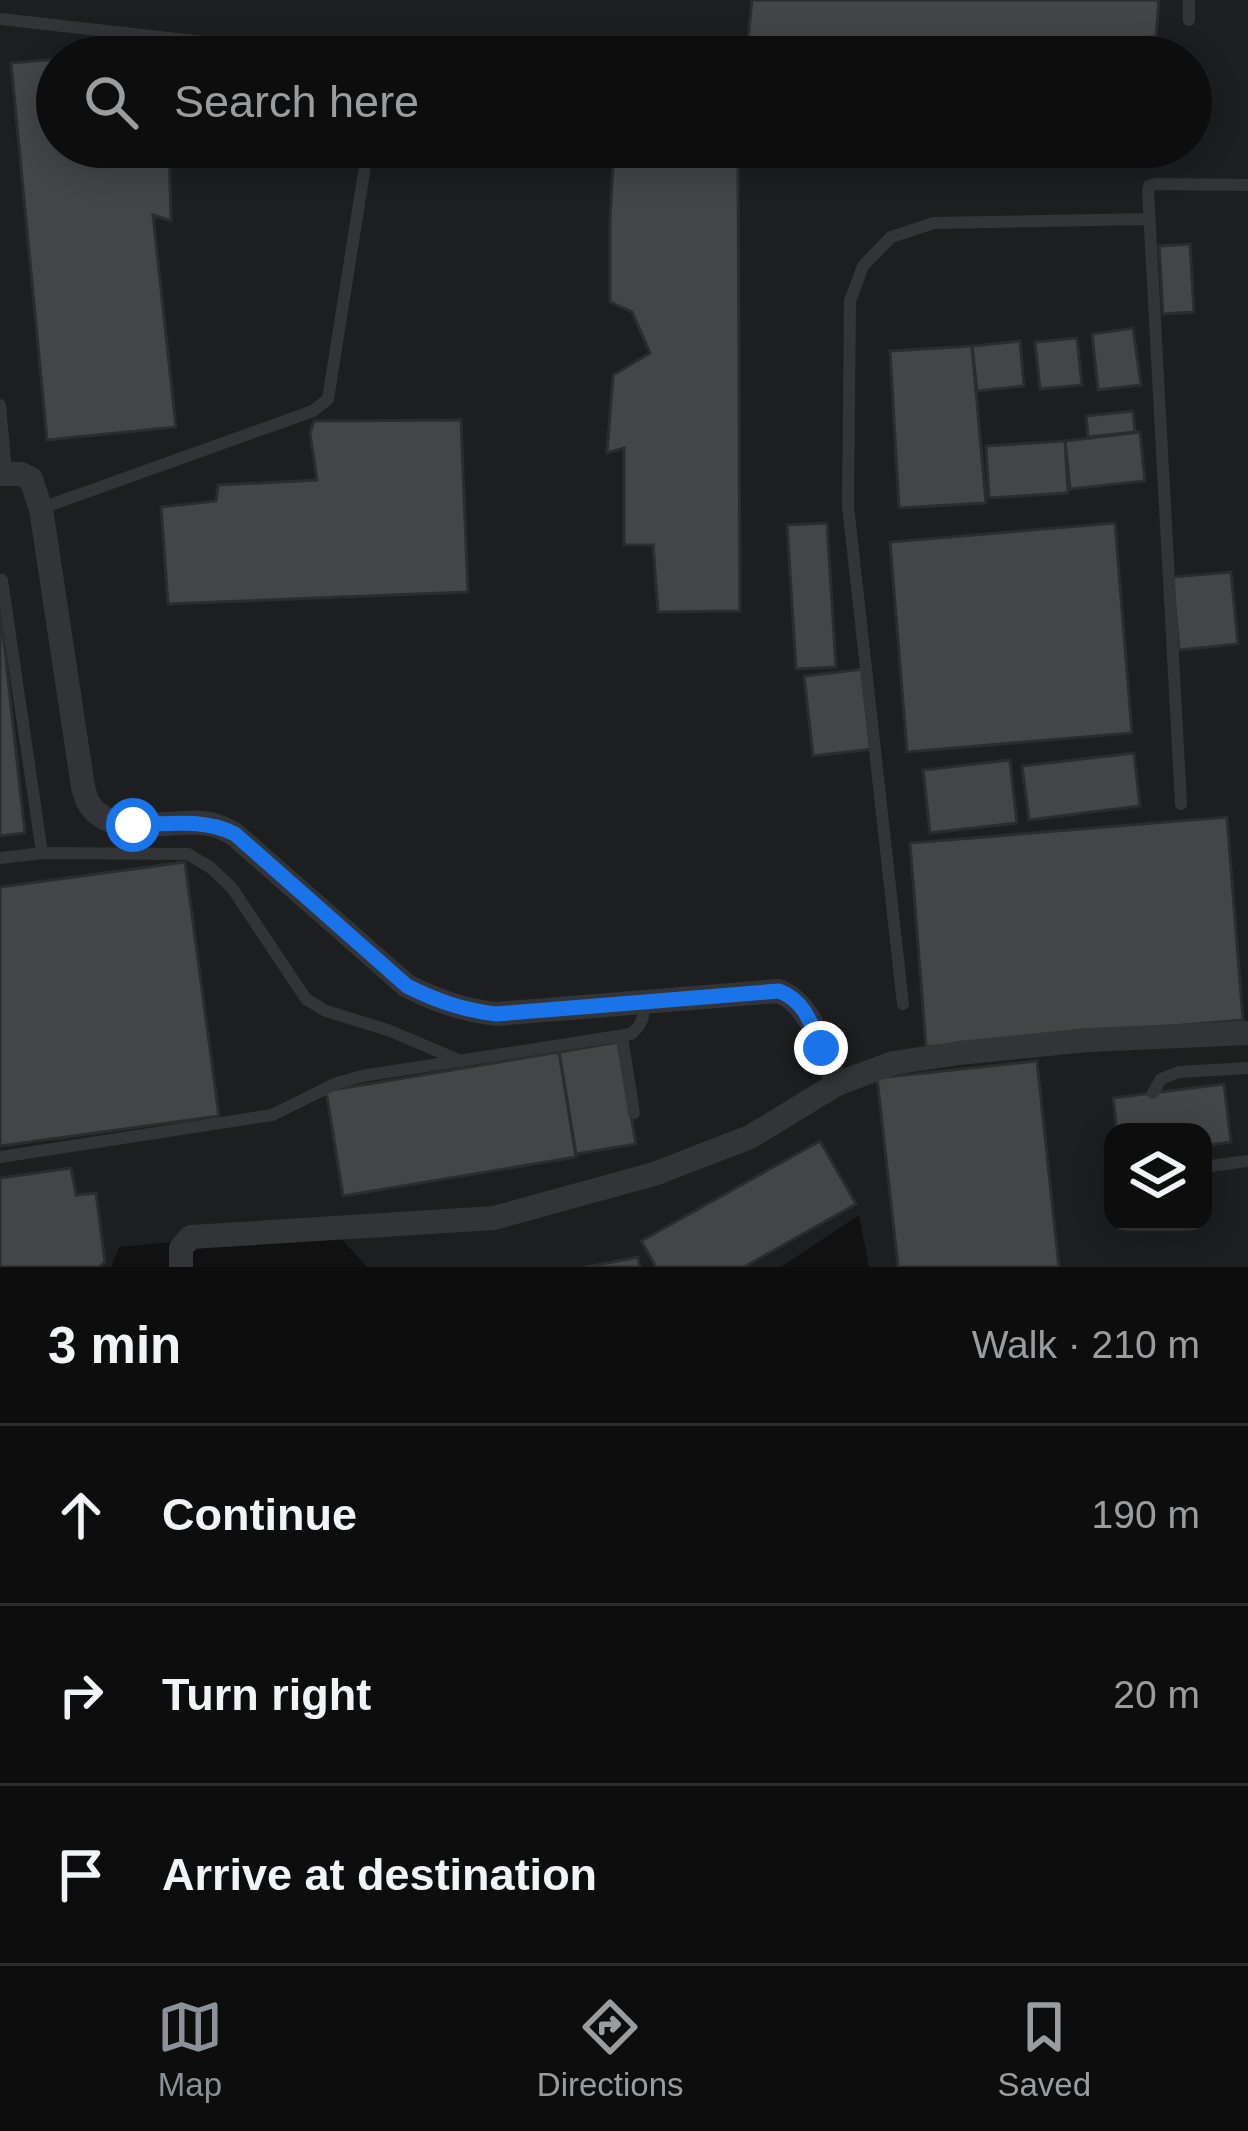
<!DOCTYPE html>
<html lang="en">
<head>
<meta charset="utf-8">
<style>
	:root { --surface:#0d0d0e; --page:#1b1b1c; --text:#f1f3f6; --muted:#9a9c9e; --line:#2d2d2e; --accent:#8c9099 }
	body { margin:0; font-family:Helvetica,sans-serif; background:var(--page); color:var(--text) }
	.controls { position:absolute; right:36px; bottom:36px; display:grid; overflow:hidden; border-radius:24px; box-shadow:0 6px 30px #0003 }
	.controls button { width:108px; height:108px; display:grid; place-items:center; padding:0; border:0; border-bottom:3px solid var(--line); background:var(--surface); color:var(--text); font:60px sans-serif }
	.stop { position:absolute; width:36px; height:36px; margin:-27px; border:9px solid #1a73e8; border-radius:50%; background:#fff }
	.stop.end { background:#1a73e8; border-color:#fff; box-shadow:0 3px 12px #0008 }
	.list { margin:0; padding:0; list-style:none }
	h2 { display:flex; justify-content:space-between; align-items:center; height:156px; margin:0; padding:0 48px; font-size:51px }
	h2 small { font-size:39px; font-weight:400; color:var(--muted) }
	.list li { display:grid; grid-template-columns:78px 1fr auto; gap:36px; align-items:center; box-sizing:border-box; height:180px; padding:0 48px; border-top:3px solid var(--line) }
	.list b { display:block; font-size:45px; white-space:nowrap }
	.list em { font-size:39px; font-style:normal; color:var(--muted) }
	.icon { flex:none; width:66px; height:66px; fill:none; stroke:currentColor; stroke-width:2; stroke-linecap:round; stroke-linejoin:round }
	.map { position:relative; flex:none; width:1248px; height:1267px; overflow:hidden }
	.search { position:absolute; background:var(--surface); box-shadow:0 6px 30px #0003; left:36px; right:36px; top:36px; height:132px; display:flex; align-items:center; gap:30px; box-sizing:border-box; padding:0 42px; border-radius:66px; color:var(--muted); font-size:45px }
	.sheet { height:696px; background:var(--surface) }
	nav { display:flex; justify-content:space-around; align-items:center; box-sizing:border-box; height:168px; border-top:3px solid var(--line); background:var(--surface); font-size:33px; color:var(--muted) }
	nav a { display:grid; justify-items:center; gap:6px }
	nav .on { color:var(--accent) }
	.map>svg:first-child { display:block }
	.built { fill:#1d1e1f; fill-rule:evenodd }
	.building { fill:#434547; stroke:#2c2c2e; stroke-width:3 }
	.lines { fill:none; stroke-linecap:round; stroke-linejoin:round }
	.lane { stroke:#333437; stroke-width:12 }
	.street { stroke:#333437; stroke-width:24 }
	.route { stroke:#1a73e8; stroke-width:15 }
</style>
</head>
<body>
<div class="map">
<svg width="1248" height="1267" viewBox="0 0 1248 1267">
	<rect width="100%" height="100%" fill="#111112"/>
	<path class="built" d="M0 0H1248V1267H869L859 1215 781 1267H367L335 1232 268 1233 119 1247 111 1267H0ZM57 57H1191V147H57ZM1113 1132H1203V1222H1113Z"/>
	<g class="building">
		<polygon points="752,0 1159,0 1156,37 1135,38 1135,57 746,57"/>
		<polygon points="140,51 141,57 76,57"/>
		<polygon points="57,59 57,147 169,147 171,221 153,215 176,427 47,440 11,63"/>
		<polygon points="614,147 738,147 740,611 658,612 653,545 624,545 624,448 607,453 613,375 650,353 632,312 610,302 610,219"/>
		<polygon points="1074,147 1139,147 1139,155"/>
		<polygon points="1190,244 1194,312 1163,314 1159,246"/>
		<polygon points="1133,328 1141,385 1098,390 1092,334"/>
		<polygon points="1077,338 1082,385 1040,389 1035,342"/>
		<polygon points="1020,341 1024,386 977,391 972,346"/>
		<polygon points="972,346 986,503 899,508 890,351"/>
		<polygon points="1133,411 1135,432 1088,437 1086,416"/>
		<polygon points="461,420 468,592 168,604 161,507 216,501 218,485 317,480 310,433 314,421"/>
		<polygon points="1140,432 1145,481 1070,489 1065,441"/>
		<polygon points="1065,441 1068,493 989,498 986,446"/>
		<polygon points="827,523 836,667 796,669 787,525"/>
		<polygon points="1115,523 1132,733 907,752 890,542"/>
		<polygon points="1231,572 1238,644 1179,650 1172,577"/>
		<polygon points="1,615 25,833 0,836 0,615"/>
		<polygon points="864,669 873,749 813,756 804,676"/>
		<polygon points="1134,753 1140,806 1029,820 1022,766"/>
		<polygon points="1010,760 1017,823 930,833 923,770"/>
		<polygon points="1227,817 1243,1020 926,1047 910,843"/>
		<polygon points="185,862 219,1116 0,1146 0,887"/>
		<polygon points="618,1042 636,1144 576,1154 559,1052"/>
		<polygon points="559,1052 576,1157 343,1196 326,1091"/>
		<polygon points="1037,1061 1059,1267 898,1267 877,1078"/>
		<polygon points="1224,1084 1231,1142 1203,1146 1203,1132 1117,1132 1113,1098"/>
		<polygon points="820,1141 856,1204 744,1267 656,1267 641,1241"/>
		<polygon points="71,1168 76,1195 96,1193 105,1262 99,1267 0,1267 0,1178"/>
		<polygon points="638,1257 640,1267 586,1267"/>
	</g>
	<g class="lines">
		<g class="lane">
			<polyline points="0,19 337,57"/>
			<polyline points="1189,20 1189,0"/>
			<polyline points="0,405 6,472"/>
			<polyline points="42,508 313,411 328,399 368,147"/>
			<polyline points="2,580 42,853"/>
			<polyline points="1181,804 1148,191 1149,186 1156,184 1248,185"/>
			<polyline points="0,858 42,853 188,854 211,868 232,888 306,999 326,1011 388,1030 461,1061"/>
			<polyline points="903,1004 848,506 850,301 863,266 891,237 934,223 1149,219"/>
			<polyline points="622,1037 634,1113"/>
			<polyline points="1153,1093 1161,1079 1179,1072 1248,1068"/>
			<path d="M0 1157 272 1115 337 1083 362 1076 631 1034C642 1025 645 1017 643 1002"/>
			<polyline points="1203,1167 1248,1161"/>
		</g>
		<g class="street">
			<path d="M0 474H21L31 479 41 509 83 787C85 793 86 800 90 805 114 842 182 814 217 826 219 826 233 833 234 834L407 986C437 1001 463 1010 496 1014L779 991C813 1005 823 1052 837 1084L893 1063 959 1053 1088 1040 1248 1033"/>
			<polyline points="181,1267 181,1248 191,1237 494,1218 654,1174 750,1137 837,1084"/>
		</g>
	</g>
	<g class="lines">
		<path class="route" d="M133 825C168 824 203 818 235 834L407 986C437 1001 463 1010 496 1014L779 991C805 1001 811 1023 821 1048"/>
	</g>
</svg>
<div class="controls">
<button><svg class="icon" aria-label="layers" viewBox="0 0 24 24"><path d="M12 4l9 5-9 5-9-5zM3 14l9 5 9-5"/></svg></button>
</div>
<div class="stop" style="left:133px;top:825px"></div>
<div class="stop end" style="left:821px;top:1048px"></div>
<div class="search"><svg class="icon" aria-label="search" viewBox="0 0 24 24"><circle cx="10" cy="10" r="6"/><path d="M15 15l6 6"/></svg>Search here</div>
</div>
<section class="sheet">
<h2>3 min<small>Walk · 210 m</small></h2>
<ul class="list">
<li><svg class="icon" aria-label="ahead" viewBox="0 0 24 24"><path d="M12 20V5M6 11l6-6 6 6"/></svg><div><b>Continue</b></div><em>190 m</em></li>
<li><svg class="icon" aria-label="right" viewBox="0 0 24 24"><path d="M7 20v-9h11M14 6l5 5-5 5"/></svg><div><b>Turn right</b></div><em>20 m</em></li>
<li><svg class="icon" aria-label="arrive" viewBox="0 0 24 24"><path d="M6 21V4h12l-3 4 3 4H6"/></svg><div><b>Arrive at destination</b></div></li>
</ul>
</section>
<nav>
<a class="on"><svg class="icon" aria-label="map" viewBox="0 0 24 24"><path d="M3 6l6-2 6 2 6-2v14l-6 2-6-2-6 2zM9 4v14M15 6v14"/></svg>Map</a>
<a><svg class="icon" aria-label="directions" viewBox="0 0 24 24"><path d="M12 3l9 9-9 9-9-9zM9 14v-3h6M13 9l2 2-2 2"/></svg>Directions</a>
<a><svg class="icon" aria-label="saved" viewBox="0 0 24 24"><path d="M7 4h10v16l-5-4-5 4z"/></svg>Saved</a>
</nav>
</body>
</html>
